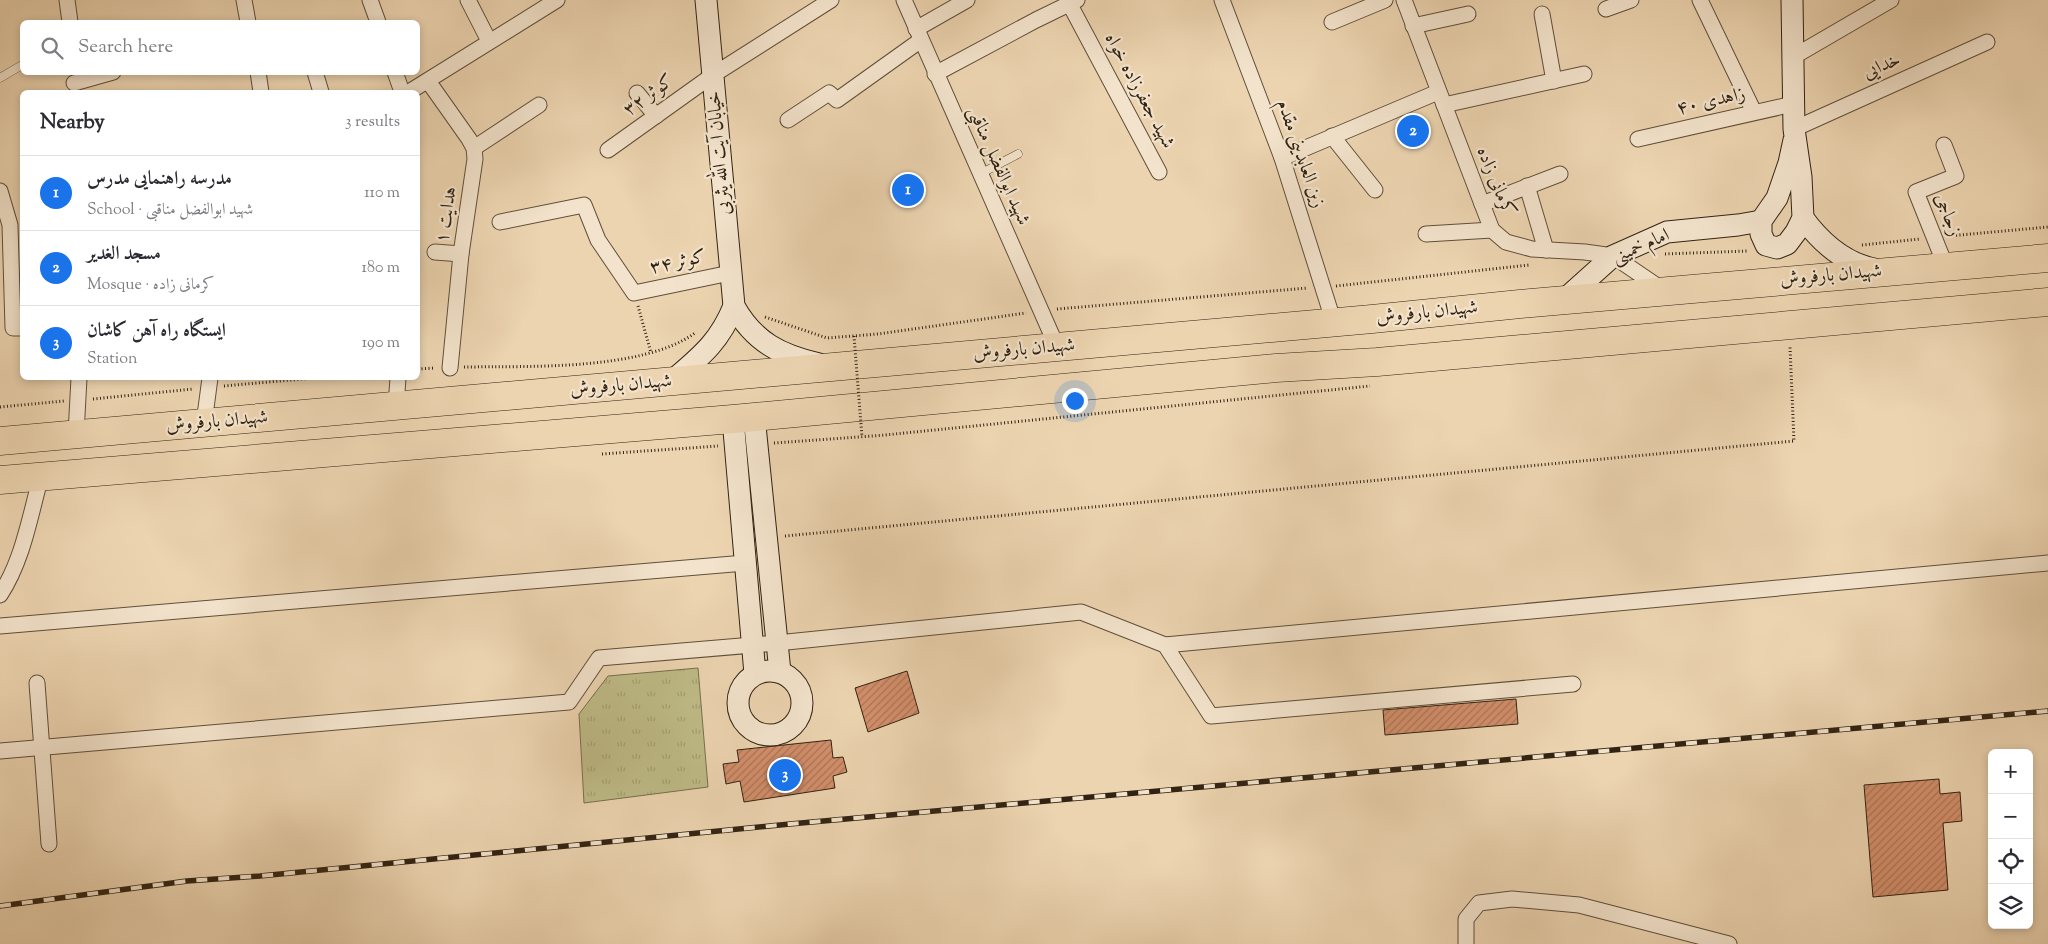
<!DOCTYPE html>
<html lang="en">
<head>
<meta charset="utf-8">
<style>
	:root { --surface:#fff; --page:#f2f2f3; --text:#2b2b33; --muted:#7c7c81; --line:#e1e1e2; --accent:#1a73e8 }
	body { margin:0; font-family:"Sorts Mill Goudy",Amiri,serif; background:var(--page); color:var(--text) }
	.controls { position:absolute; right:15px; bottom:15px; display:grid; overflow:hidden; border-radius:8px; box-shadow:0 2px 8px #0003 }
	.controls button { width:45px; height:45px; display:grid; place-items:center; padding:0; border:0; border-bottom:1px solid var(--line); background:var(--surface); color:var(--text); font:25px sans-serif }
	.you { position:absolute; left:1074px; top:400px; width:18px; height:18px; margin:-12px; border:4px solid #fff; border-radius:50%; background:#1a73e8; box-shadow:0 0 0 8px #1a73e833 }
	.badge { display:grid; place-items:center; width:32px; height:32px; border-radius:50%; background:var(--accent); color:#fff; font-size:16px; font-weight:700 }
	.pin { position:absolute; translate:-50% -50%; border:2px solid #fff; box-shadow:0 1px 5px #0006 }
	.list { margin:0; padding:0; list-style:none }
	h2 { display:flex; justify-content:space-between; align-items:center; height:65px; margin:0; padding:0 20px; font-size:21px }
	h2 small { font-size:16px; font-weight:400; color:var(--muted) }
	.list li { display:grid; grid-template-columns:32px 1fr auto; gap:15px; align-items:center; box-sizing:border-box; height:75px; padding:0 20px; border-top:1px solid var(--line) }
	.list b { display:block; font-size:19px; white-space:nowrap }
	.list p { margin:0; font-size:16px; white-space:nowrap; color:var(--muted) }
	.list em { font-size:16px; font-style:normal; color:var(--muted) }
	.icon { flex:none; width:28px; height:28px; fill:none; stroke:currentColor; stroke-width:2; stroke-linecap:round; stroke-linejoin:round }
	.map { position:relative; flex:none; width:2048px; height:944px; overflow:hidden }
	.search { position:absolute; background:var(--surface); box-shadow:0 2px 8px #0003; left:20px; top:20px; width:400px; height:55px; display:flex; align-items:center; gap:12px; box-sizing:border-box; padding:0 18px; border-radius:8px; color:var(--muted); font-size:19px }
	.panel { position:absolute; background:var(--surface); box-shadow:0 2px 8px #0003; left:20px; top:90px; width:400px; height:290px; border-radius:8px }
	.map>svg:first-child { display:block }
	.park { fill:url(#park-tufts); stroke:#786f4d }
	.building { fill:url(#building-hatch); stroke:#312313 }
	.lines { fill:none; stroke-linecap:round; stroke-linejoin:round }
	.lane-casing { stroke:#604f3a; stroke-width:9 }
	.street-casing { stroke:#604f3a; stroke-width:17 }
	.secondary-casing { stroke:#312313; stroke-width:23 }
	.highway-casing { stroke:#312313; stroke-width:29 }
	.path { stroke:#312313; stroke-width:3; stroke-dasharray:1 2.5; stroke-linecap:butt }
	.lane { stroke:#f3e3cc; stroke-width:8 }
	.street { stroke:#f3e3cc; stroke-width:15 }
	.secondary { stroke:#f3e3cc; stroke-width:21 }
	.highway { stroke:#ecd4b0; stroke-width:28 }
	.rail-casing { stroke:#312313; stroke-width:5.5 }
	.rail { stroke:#f3e3cc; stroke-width:4; stroke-dasharray:11; stroke-linecap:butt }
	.path-bridge { stroke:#312313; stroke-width:3; stroke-dasharray:1 2.5; stroke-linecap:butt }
	.labels { text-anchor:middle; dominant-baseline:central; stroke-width:4.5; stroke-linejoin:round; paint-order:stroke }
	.street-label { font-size:19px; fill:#312313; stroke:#f3e3cc }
</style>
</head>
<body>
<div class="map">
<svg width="2048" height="944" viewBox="0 0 2048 944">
	<defs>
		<pattern id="park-tufts" width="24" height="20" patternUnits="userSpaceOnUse" patternTransform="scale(1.25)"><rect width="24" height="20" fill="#bebb87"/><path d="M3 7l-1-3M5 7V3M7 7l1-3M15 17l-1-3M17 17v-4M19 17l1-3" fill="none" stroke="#a4a074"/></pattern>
		<pattern id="building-hatch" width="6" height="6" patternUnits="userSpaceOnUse" patternTransform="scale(1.25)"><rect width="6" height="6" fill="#d38f6b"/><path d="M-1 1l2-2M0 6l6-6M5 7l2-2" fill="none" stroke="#ac7457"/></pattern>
	</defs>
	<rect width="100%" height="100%" fill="#ecd4b0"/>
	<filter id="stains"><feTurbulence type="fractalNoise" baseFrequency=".004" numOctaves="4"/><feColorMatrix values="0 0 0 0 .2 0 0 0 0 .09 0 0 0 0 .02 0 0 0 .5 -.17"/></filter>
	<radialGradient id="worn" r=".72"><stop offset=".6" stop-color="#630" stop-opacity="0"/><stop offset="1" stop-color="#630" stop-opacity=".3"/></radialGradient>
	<polygon class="park" points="698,668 708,787 584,803 579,714 608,676"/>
	<g class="building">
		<polygon points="907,671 919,713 868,732 855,688"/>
		<polygon points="1516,699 1518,724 1385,735 1383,710"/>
		<polygon points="831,740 833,758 843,757 847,772 833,776 835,788 744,802 740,781 726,784 723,764 739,762 737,750"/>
		<polygon points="1939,779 1940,794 1960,792 1962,821 1943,823 1948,890 1873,897 1864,785"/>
	</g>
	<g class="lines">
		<defs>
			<g id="lane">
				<polyline points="0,78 22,65"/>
				<polyline points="980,174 1018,154"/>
			</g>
			<g id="street">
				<polyline points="67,0 70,22"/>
				<polyline points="244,0 248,22"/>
				<polyline points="370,0 378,22"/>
				<polyline points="468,0 489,41"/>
				<polyline points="904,0 1057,347"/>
				<polyline points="1222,0 1282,158 1334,323"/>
				<polyline points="1404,0 1492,230 1506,242 1532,249 1585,252 1613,256 1663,290"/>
				<polyline points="1700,0 1754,112"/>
				<polyline points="1069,3 1159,172"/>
				<polyline points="1606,9 1631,0"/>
				<polyline points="1542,14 1554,81"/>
				<polyline points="1332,22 1385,0"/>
				<polyline points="1413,26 1468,14"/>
				<polyline points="916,29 967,0"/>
				<polyline points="1793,57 1891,0"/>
				<polyline points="258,72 261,92"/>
				<polyline points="315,72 321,92"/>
				<polyline points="395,72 402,92"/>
				<polyline points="935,74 1036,20 1077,0"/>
				<polyline points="428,81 469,139 474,148 475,159 461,254 450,368"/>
				<polyline points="74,83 113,72"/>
				<polyline points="409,92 557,0"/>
				<polyline points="637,93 656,116"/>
				<polyline points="1444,105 1584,74"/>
				<polyline points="788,120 829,93 837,100 921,40"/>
				<polyline points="1794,129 1987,42"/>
				<polyline points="1332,136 1375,190"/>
				<polyline points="1638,139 1793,104"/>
				<polyline points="1944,145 1956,176 1916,192 1946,267"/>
				<polyline points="474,148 539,105"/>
				<polyline points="608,150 713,75 831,0"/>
				<polyline points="1282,158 1438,92"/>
				<polyline points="1527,186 1546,250"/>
				<polyline points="0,191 10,225 13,328 22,328"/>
				<polyline points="1482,204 1560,174"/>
				<polyline points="500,222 584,205 598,240 634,293 730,273"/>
				<polyline points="1426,234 1492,230"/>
				<polyline points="435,252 461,254"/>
				<polyline points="396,406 398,378"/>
				<polyline points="204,423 210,378"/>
				<polyline points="76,434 79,378"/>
				<path d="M0 595C23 560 30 516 41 476"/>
				<polyline points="0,626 745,563"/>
				<polyline points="1165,645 2048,563"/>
				<polyline points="37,683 49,844"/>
				<polyline points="0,751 569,702 599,658 777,643 1081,612 1165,645 1211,716 1573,684"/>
				<polyline points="1466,944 1466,919 1479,903 1512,899 1579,905 1729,944"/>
			</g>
			<g id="secondary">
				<path d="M706 0 734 306C754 342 780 355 819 364"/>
				<polyline points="1792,0 1794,129 1801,177 1803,218 1796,232 1787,244 1777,248 1766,245 1761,234 1761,221 1777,198 1789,163 1794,140"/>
				<path d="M1803 218C1822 244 1846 265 1879 270"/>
				<polyline points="1564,300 1613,256 1667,232 1738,225 1761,221"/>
				<path d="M671 382C700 357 719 343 734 306"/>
				<polyline points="754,416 780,672"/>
				<polyline points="733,419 755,674"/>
				<circle cx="770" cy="703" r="32"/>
			</g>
			<g id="highway">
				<polyline points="0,441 1372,319 1520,304 2048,258"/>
				<polyline points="0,480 733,419 1276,368 1377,362 2048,302"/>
			</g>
		</defs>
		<use href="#lane" class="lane-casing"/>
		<use href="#street" class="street-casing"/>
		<use href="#secondary" class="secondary-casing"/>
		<use href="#highway" class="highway-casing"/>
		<g class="path">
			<polyline points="1949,236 2048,227"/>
			<polyline points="1862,245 1920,239"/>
			<polyline points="1665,254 1748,251"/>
			<polyline points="1336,286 1529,265"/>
			<polyline points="638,306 651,353"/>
			<polyline points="1057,309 1308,288"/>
			<polyline points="765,317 827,338 878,334 1026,313"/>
			<path d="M464 367C528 366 642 371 695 333"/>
			<polyline points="418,369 435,368"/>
			<polyline points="224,386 313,378"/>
			<polyline points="93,399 193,389"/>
			<polyline points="0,407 64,401"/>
			<polyline points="774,443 885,435 1370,386"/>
			<polyline points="602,454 718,446"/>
			<polyline points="785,536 1794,441 1790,347"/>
		</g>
		<use href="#lane" class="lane"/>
		<use href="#street" class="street"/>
		<use href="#secondary" class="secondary"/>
		<use href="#highway" class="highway"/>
		<defs>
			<polyline id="rail" points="0,906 187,881 260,876 790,824 2048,711"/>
		</defs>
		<use href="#rail" class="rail-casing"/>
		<use href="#rail" class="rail"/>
		<polyline class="path-bridge" points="854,336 862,437"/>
	</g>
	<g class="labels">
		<g class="street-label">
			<text transform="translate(1882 67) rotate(-24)">خدایی</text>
			<text transform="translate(1139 91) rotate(62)">شهید جعفرزاده خواه</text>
			<text transform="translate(649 96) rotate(-36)">کوثر ۳۲</text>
			<text transform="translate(1711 102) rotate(-13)">زاهدی ۴۰</text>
			<text transform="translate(720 153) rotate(-95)">خیابان آیت الله یثربی</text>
			<text transform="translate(1300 154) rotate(71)">زین العابدینی مقدم</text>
			<text transform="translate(998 166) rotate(66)">شهید ابوالفضل مناقبی</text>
			<text transform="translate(1495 182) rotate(68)">کرمانی زاده</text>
			<text transform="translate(447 215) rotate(-81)">هدایت ۱</text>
			<text transform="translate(1947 215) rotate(69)">زجاجی</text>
			<text transform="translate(1641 247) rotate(-24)">امام خمینی</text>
			<text transform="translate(678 263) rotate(-12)">کوثر ۳۴</text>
			<text transform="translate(1831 276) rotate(-5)">شهیدان بارفروش</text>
			<text transform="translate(1427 313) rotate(-6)">شهیدان بارفروش</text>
			<text transform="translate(1024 350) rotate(-5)">شهیدان بارفروش</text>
			<text transform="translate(621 386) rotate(-5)">شهیدان بارفروش</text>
			<text transform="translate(217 422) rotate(-5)">شهیدان بارفروش</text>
		</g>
	</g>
	<rect width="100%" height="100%" filter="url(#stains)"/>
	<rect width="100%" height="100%" fill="url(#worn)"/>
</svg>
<div class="controls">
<button>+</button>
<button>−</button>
<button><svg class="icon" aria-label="locate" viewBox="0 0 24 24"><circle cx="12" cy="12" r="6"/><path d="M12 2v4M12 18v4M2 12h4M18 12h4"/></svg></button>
<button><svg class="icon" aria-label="layers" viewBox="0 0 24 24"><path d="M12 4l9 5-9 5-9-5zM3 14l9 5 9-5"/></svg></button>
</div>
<div class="you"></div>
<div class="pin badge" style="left:908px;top:190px">1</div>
<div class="pin badge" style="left:1413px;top:131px">2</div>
<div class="pin badge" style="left:785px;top:775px">3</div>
<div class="search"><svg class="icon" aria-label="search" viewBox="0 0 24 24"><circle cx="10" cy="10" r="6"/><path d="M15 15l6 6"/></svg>Search here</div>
<section class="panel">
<h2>Nearby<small>3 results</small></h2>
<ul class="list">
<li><span class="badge">1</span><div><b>مدرسه راهنمایی مدرس</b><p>School · شهید ابوالفضل مناقبی</p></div><em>110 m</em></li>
<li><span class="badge">2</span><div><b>مسجد الغدیر</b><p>Mosque · کرمانی زاده</p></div><em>180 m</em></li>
<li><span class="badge">3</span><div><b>ایستگاه راه آهن کاشان</b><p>Station</p></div><em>190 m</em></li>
</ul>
</section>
</div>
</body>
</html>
